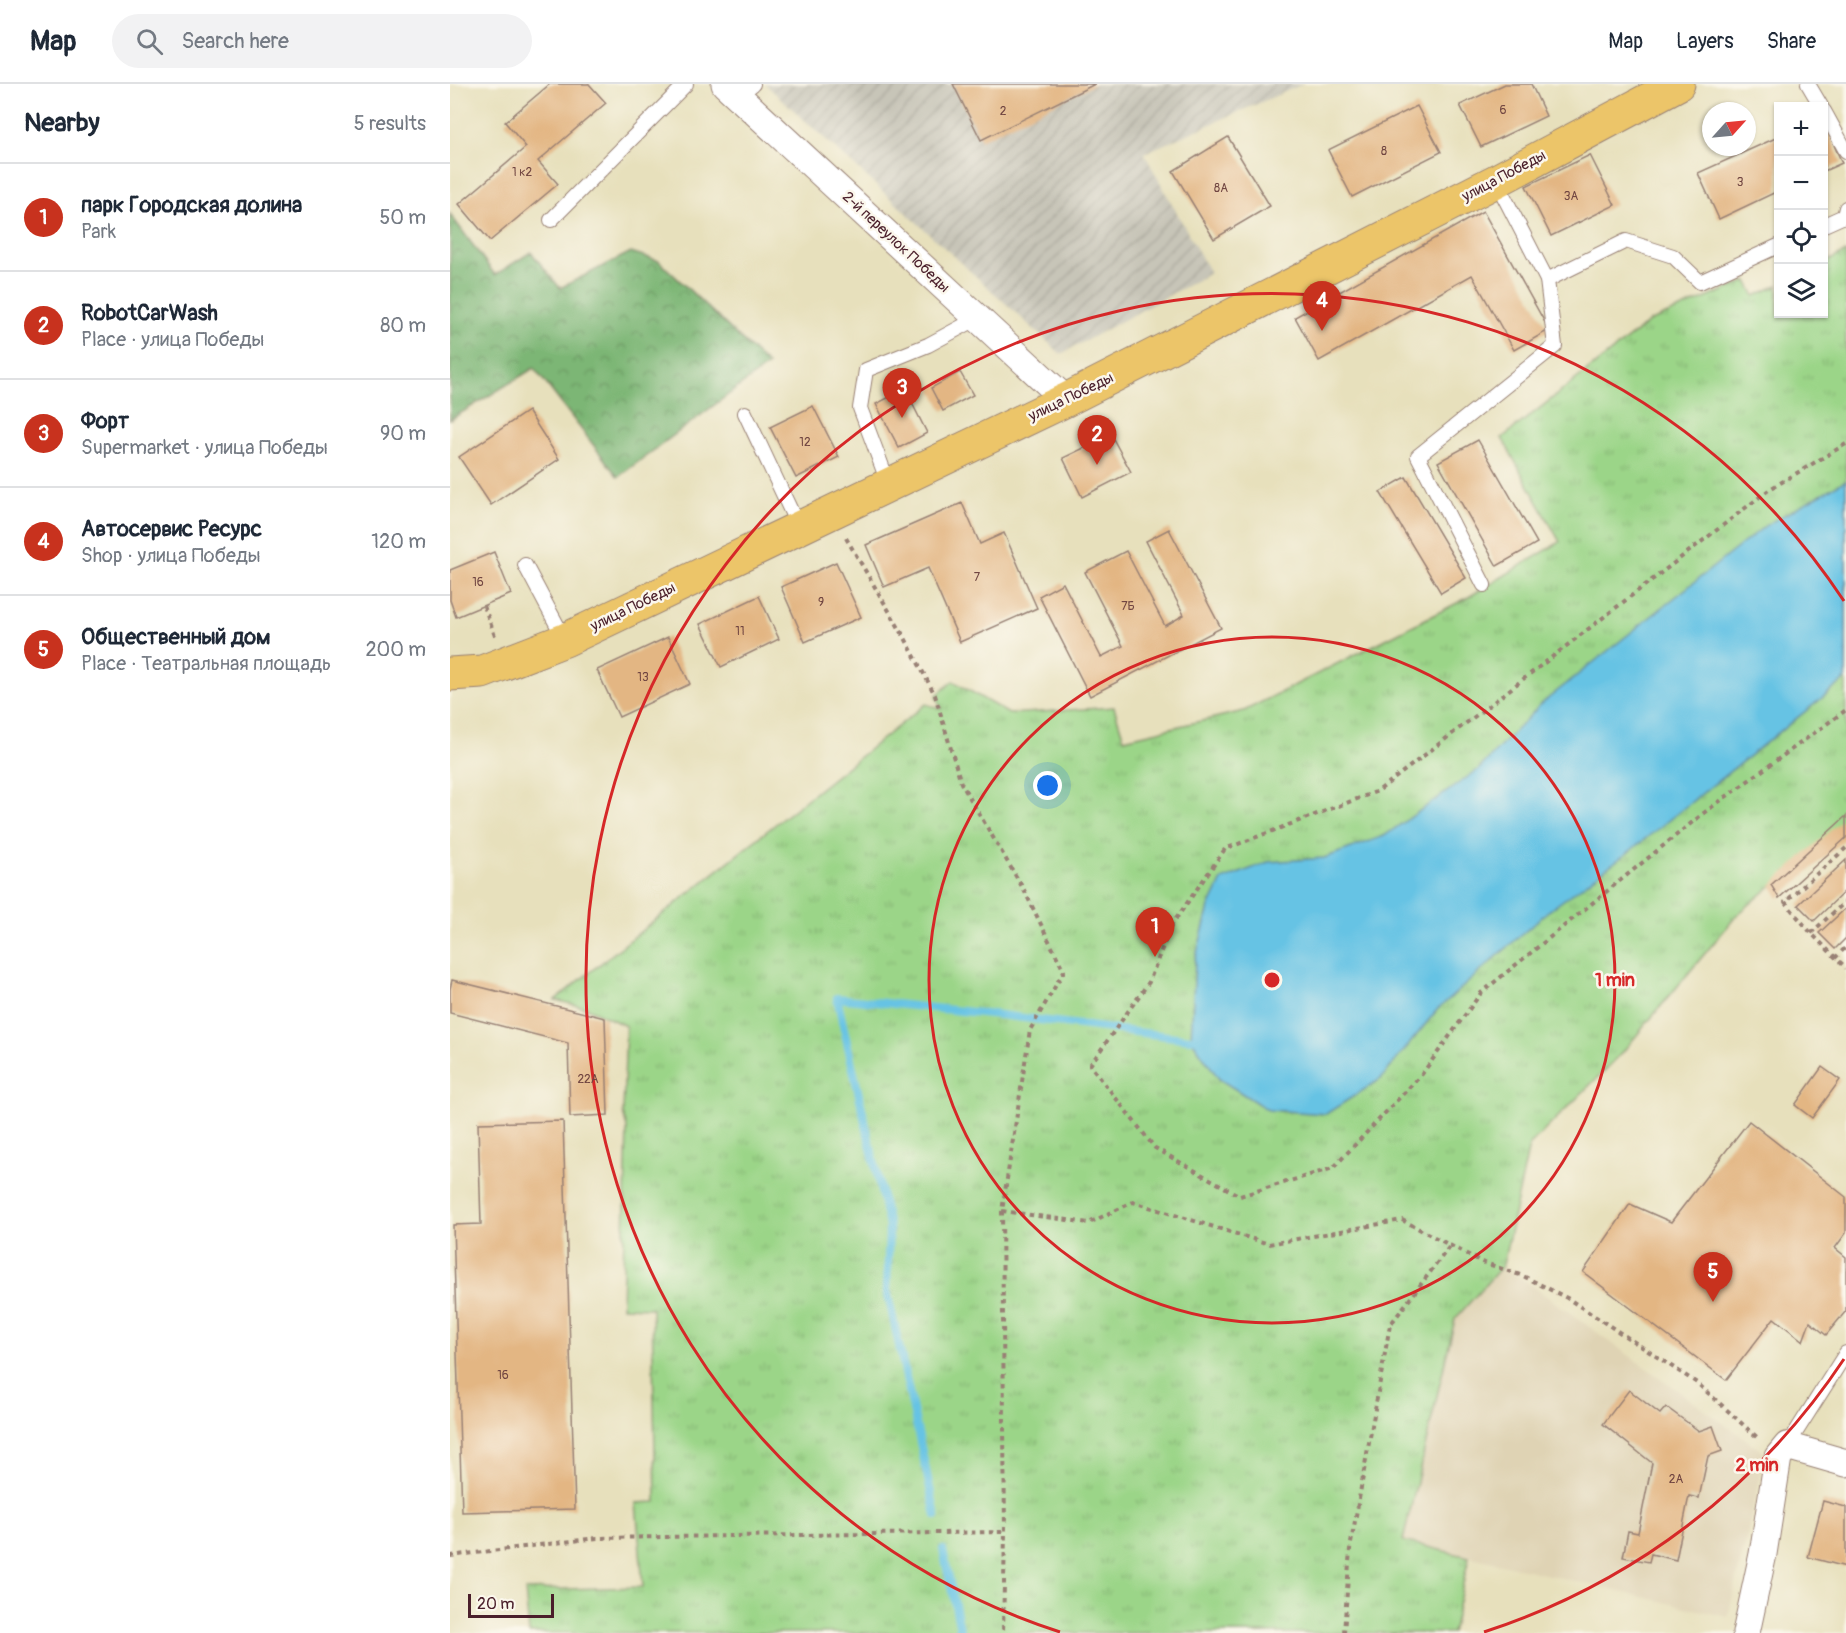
<!DOCTYPE html>
<html lang="en">
<head>
<meta charset="utf-8">
<style>
	:root { --surface:#fff; --page:#f2f2f3; --text:#1f2937; --muted:#747a83; --line:#e0e1e3; --accent:#c8321e }
	body { margin:0; font-family:Pangolin,sans-serif; background:var(--page); color:var(--text) }
	.controls { position:absolute; right:18px; top:18px; display:grid; overflow:hidden; border-radius:0px; box-shadow:0 2px 4px #0004 }
	.controls button { width:54px; height:54px; display:grid; place-items:center; padding:0; border:0; border-bottom:2px solid var(--line); background:var(--surface); color:var(--text); font:30px sans-serif }
	.compass { position:absolute; left:1252px; top:18px; width:54px; height:54px; border-radius:50%; background:var(--surface); box-shadow:0 2px 4px #0004; rotate:63deg }
	.scale { position:absolute; left:18px; bottom:15px; width:86px; box-sizing:border-box; padding-left:6px; border:3px solid #4a1f2b; border-top:0; font-size:16px; line-height:21px; white-space:nowrap; color:#4a1f2b; -webkit-text-stroke:4px #fbf7ec; paint-order:stroke }
	.you { position:absolute; left:598px; top:702px; width:21px; height:21px; margin:-15px; border:4px solid #fff; border-radius:50%; background:#1a73e8; box-shadow:0 0 0 9px #1a73e833 }
	.badge { display:grid; place-items:center; width:39px; height:39px; border-radius:50%; background:var(--accent); color:#fff; font-size:20px; font-weight:700 }
	.pin { position:absolute; translate:-50% -50px; filter:drop-shadow(0 2px 3px #0008) }
	.pin::after { content:''; position:absolute; top:32px; width:21px; height:18px; background:inherit; clip-path:polygon(0 0,100% 0,50% 100%) }
	.list { margin:0; padding:0; list-style:none }
	h2 { display:flex; justify-content:space-between; align-items:center; height:78px; margin:0; padding:0 24px; font-size:26px }
	h2 small { font-size:20px; font-weight:400; color:var(--muted) }
	.list li { display:grid; grid-template-columns:39px 1fr auto; gap:18px; align-items:center; box-sizing:border-box; height:108px; padding:0 24px; border-top:2px solid var(--line) }
	.list b { display:block; font-size:22px; white-space:nowrap }
	.list p { margin:0; font-size:20px; white-space:nowrap; color:var(--muted) }
	.list em { font-size:20px; font-style:normal; color:var(--muted) }
	.icon { flex:none; width:33px; height:33px; fill:none; stroke:currentColor; stroke-width:2; stroke-linecap:round; stroke-linejoin:round }
	.map { position:relative; flex:none; width:1396px; height:1549px; overflow:hidden }
	header { display:flex; align-items:center; gap:36px; box-sizing:border-box; height:84px; padding:0 30px; background:var(--surface); border-bottom:2px solid var(--line) }
	header strong { font-size:28px }
	nav { display:flex; gap:33px; margin-inline-start:auto; font-size:21px }
	.search { width:420px; height:54px; background:var(--page); display:flex; align-items:center; gap:15px; box-sizing:border-box; padding:0 21px; border-radius:33px; color:var(--muted); font-size:22px }
	main { display:flex }
	aside { flex:1; background:var(--surface) }
	.map>svg:first-child { display:block }
	.built { fill:#dfd3b4 }
	.industrial { fill:url(#industrial-furrows) }
	.forest { fill:url(#forest-crowns); stroke:#636a50; stroke-width:1.5 }
	.park { fill:url(#park-tufts); stroke:#727a5a; stroke-width:1.5 }
	.water { fill:#66c3e4; stroke:#587188; stroke-width:1.5 }
	.lines { fill:none; stroke-linecap:round; stroke-linejoin:round }
	.stream { stroke:#66c3e4; stroke-width:8 }
	.building { fill:#e3b683 }
	.lane-casing { stroke:#988074; stroke-width:16 }
	.street-casing { stroke:#988074; stroke-width:29 }
	.highway-casing { stroke:#988074; stroke-width:35 }
	.path { stroke:#988074; stroke-width:4; stroke-dasharray:4.5 4.5; stroke-linecap:butt }
	.lane { stroke:#fff; stroke-width:14 }
	.street { stroke:#fff; stroke-width:27 }
	.highway { stroke:#ecc569; stroke-width:33 }
	.ring { fill:none; stroke:#d62828; stroke-width:3 }
	.labels { text-anchor:middle; dominant-baseline:central; stroke-width:5; stroke-linejoin:round; paint-order:stroke }
	.number-label { font-size:12px; fill:#704541 }
	.street-label { font-size:15px; fill:#4a1f2b; stroke:#fbf7ec }
	.centre { fill:#d62828; stroke:#fbf7ec; stroke-width:3 }
	.ring-label { font-size:18px; text-anchor:middle; font-weight:bold; fill:#d62828; stroke:#fbf7ec; stroke-width:5; stroke-linejoin:round; paint-order:stroke }
</style>
</head>
<body>
<header>
<strong>Map</strong>
<div class="search"><svg class="icon" aria-label="search" viewBox="0 0 24 24"><circle cx="10" cy="10" r="6"/><path d="M15 15l6 6"/></svg>Search here</div>
<nav><a>Map</a><a>Layers</a><a>Share</a></nav>
</header>
<main>
<aside>
<h2>Nearby<small>5 results</small></h2>
<ul class="list">
<li><span class="badge">1</span><div><b>парк Городская долина</b><p>Park</p></div><em>50 m</em></li>
<li><span class="badge">2</span><div><b>RobotCarWash</b><p>Place · улица Победы</p></div><em>80 m</em></li>
<li><span class="badge">3</span><div><b>Форт</b><p>Supermarket · улица Победы</p></div><em>90 m</em></li>
<li><span class="badge">4</span><div><b>Автосервис Ресурс</b><p>Shop · улица Победы</p></div><em>120 m</em></li>
<li><span class="badge">5</span><div><b>Общественный дом</b><p>Place · Театральная площадь</p></div><em>200 m</em></li>
</ul>
</aside>
<div class="map">
<svg width="1396" height="1549" viewBox="0 0 1396 1549">
	<defs>
		<pattern id="industrial-furrows" width="10" height="10" patternUnits="userSpaceOnUse" patternTransform="scale(1.5)"><rect width="10" height="10" fill="#c7c5b8"/><path d="M-1 1l2-2M0 10L10 0M9 11l2-2" fill="none" stroke="#aca99e"/></pattern>
		<pattern id="forest-crowns" width="20" height="18" patternUnits="userSpaceOnUse" patternTransform="scale(1.5)"><rect width="20" height="18" fill="#7cb674"/><path d="M2 6a3 3 0 1 1 6 0M12 15a3 3 0 1 1 6 0" fill="none" stroke="#68935f"/></pattern>
		<pattern id="park-tufts" width="24" height="20" patternUnits="userSpaceOnUse" patternTransform="scale(1.5)"><rect width="24" height="20" fill="#9bd588"/><path d="M3 7l-1-3M5 7V3M7 7l1-3M15 17l-1-3M17 17v-4M19 17l1-3" fill="none" stroke="#87b676"/></pattern>
	</defs>
	<rect width="100%" height="100%" fill="#fbf7ec"/>
	<filter id="ink" filterUnits="userSpaceOnUse"><feTurbulence type="fractalNoise" baseFrequency=".0167" numOctaves="2"/><feDisplacementMap in="SourceGraphic" scale="12" xChannelSelector="R" yChannelSelector="G"/><feConvolveMatrix kernelMatrix="1 2 1 2 8 2 1 2 1" color-interpolation-filters="sRGB"/></filter>
	<filter id="wash" filterUnits="userSpaceOnUse"><feTurbulence type="fractalNoise" baseFrequency=".008" numOctaves="4" result="noise"/><feDisplacementMap in="SourceGraphic" scale="24" xChannelSelector="R" yChannelSelector="G"/><feGaussianBlur stdDeviation="1.35" result="paint"/><feColorMatrix in="noise" values="0 0 0 0 0 0 0 0 0 0 0 0 0 0 0 0 0 1.4 0 .05"/><feComposite in="paint" operator="in"/></filter>
	<g filter="url(#wash)">
		<rect width="100%" height="100%" fill="#e7e0bc"/>
		<polygon class="built" points="1053,1181 1316,1370 1278,1533 953,1457 1005,1235"/>
		<polygon class="industrial" points="315,0 853,0 694,69 760,189 611,270"/>
		<polygon class="forest" points="0,130 45,191 81,168 110,204 181,168 209,177 318,281 168,393 84,284 0,336"/>
		<polygon class="park" points="1396,168 1396,739 1287,831 1171,970 1079,1062 1053,1181 1005,1235 953,1457 1019,1473 1002,1549 79,1549 75,1506 193,1503 186,1419 206,1418 202,1224 172,1223 177,1044 173,1029 176,942 137,924 105,916 476,620 491,625 486,612 503,597 559,630 664,623 674,655 794,627 1017,514 1110,458 1052,354 1199,238 1297,197 1305,212 1328,201 1328,230 1374,230 1374,179"/>
		<polygon class="water" points="1396,396 1396,595 1180,767 1097,828 987,926 931,995 876,1030 818,1026 769,995 741,955 745,876 759,823 772,796 818,778 874,774 934,752 1029,685 1091,620 1316,441"/>
		<g class="lines">
			<g class="stream">
				<polyline points="486,1432 437,1206 439,1143 387,914 550,931 741,955"/>
				<polyline points="493,1466 511,1549"/>
			</g>
		</g>
		<g id="blocks">
			<g class="building">
				<polygon points="100,0 139,0 156,19 88,77 108,100 40,157 9,120 76,63 55,38"/>
				<polygon points="503,0 645,0 531,56"/>
				<polygon points="1055,0 1081,0 1096,32 1031,63 1010,21"/>
				<polygon points="967,22 991,68 902,113 878,66"/>
				<polygon points="1374,39 1392,79 1374,87"/>
				<polygon points="778,53 820,122 764,155 723,87"/>
				<polygon points="1328,53 1328,107 1269,135 1248,89"/>
				<polygon points="1140,71 1165,121 1101,152 1076,102"/>
				<polygon points="1033,127 1099,246 1064,266 1022,191 869,277 845,233"/>
				<polygon points="510,288 523,311 493,327 481,304"/>
				<polygon points="455,305 477,349 449,364 426,320"/>
				<polygon points="363,322 389,373 346,394 320,343"/>
				<polygon points="78,327 109,375 41,421 9,373"/>
				<polygon points="661,351 681,388 632,413 613,374"/>
				<polygon points="1028,356 1087,459 1047,482 988,378"/>
				<polygon points="956,393 1016,494 991,509 930,408"/>
				<polygon points="512,419 530,460 554,449 587,524 510,558 478,484 434,503 416,461"/>
				<polygon points="719,445 771,544 640,612 589,512 613,499 651,573 673,562 635,488 676,467 715,542 734,531 696,457"/>
				<polygon points="44,468 61,510 6,533 0,516 0,486"/>
				<polygon points="386,478 411,533 355,558 331,503"/>
				<polygon points="309,512 329,555 271,583 250,540"/>
				<polygon points="218,553 240,600 169,633 147,586"/>
				<polygon points="1396,732 1396,754 1329,814 1321,801"/>
				<polygon points="1396,776 1396,806 1364,837 1348,821"/>
				<polygon points="1396,824 1396,854 1385,865 1369,849"/>
				<polygon points="2,896 155,934 158,1031 120,1033 118,959 0,929 0,905"/>
				<polygon points="1372,983 1390,996 1362,1034 1345,1021"/>
				<polygon points="113,1037 125,1425 12,1428 3,1141 31,1140 28,1039"/>
				<polygon points="1299,1037 1396,1113 1396,1149 1385,1164 1396,1173 1396,1227 1376,1251 1360,1238 1353,1257 1324,1234 1276,1296 1133,1188 1180,1120 1221,1138"/>
				<polygon points="1179,1306 1210,1330 1216,1323 1249,1347 1263,1342 1272,1367 1258,1372 1249,1414 1239,1412 1226,1476 1201,1470 1199,1478 1173,1473 1178,1447 1188,1449 1202,1379 1153,1340"/>
				<polygon points="1373,1417 1396,1423 1396,1483 1358,1473"/>
			</g>
		</g>
	</g>
	<g filter="url(#ink)">
		<use href="#blocks" fill-opacity="0" stroke="#988074" stroke-width="1.5"/>
		<g class="lines">
			<defs>
				<g id="lane">
					<polyline points="1358,0 1371,22"/>
					<polyline points="288,12 303,0"/>
					<polyline points="1374,27 1396,67"/>
					<polyline points="1046,97 1097,196"/>
					<polyline points="101,136 236,0"/>
					<polyline points="1374,141 1394,132 1396,124"/>
					<polyline points="295,329 349,444"/>
					<polyline points="439,401 410,324 416,286 478,261 528,234"/>
					<polyline points="75,481 115,556"/>
					<polyline points="1034,501 968,372 1105,262 1097,196 1176,157 1223,172 1250,198 1328,162"/>
					<polyline points="1337,1362 1396,1269"/>
				</g>
				<g id="street">
					<polyline points="275,0 616,316"/>
					<polyline points="1296,1549 1313,1470 1328,1373 1337,1362 1396,1379"/>
				</g>
				<polyline id="highway" points="0,590 32,588 115,556 616,316 1046,97 1228,0"/>
			</defs>
			<use href="#lane" class="lane-casing"/>
			<use href="#street" class="street-casing"/>
			<use href="#highway" class="highway-casing"/>
			<g class="path">
				<polyline points="1396,360 1320,405 928,707 775,765 721,842 699,898 640,981 705,1064 790,1112 883,1084 972,990 1031,909 1255,728 1396,626"/>
				<polyline points="396,454 455,554 485,611 511,699 574,806 614,887 580,946 552,1127 639,1139 683,1118 819,1160 952,1136 1032,1178 1073,1192 1117,1214 1247,1299 1308,1354"/>
				<polyline points="34,522 45,552"/>
				<polyline points="1396,764 1335,818 1361,849 1396,884"/>
				<polyline points="1361,849 1396,817"/>
				<polyline points="1385,874 1396,863"/>
				<polyline points="552,1127 555,1448 553,1549"/>
				<polyline points="0,1472 147,1454 555,1448"/>
				<polyline points="894,1549 900,1465 940,1241 1000,1162"/>
			</g>
			<use href="#lane" class="lane"/>
			<use href="#street" class="street"/>
			<use href="#highway" class="highway"/>
		</g>
	</g>
	<g class="ring">
		<circle cx="822" cy="896" r="343"/>
		<path d="M1394 1275A686 686 0 0 1 1034 1548M610 1548A686 686 0 1 1 1394 517"/>
	</g>
	<g class="labels">
		<g class="number-label">
			<text x="1053" y="26">6</text>
			<text x="553" y="27">2</text>
			<text x="934" y="67">8</text>
			<text x="72" y="88">1 к2</text>
			<text x="1290" y="98">3</text>
			<text x="771" y="104">8А</text>
			<text x="1121" y="112">3А</text>
			<text x="355" y="358">12</text>
			<text x="527" y="493">7</text>
			<text x="28" y="498">16</text>
			<text x="371" y="518">9</text>
			<text x="678" y="522">7Б</text>
			<text x="290" y="547">11</text>
			<text x="193" y="593">13</text>
			<text x="138" y="995">22А</text>
			<text x="53" y="1291">16</text>
			<text x="1226" y="1395">2А</text>
		</g>
		<g class="street-label">
			<text transform="translate(1054 92) rotate(-28)">улица Победы</text>
			<text transform="translate(446 158) rotate(43)">2-й переулок Победы</text>
			<text transform="translate(621 313) rotate(-26)">улица Победы</text>
			<text transform="translate(183 523) rotate(-26)">улица Победы</text>
		</g>
	</g>
	<circle cx="822" cy="896" r="9" class="centre"/>
	<g class="ring-label">
		<text x="1165" y="902">1 min</text>
		<text x="1307" y="1387">2 min</text>
	</g>
</svg>
<div class="controls">
<button>+</button>
<button>−</button>
<button><svg class="icon" aria-label="locate" viewBox="0 0 24 24"><circle cx="12" cy="12" r="6"/><path d="M12 2v4M12 18v4M2 12h4M18 12h4"/></svg></button>
<button><svg class="icon" aria-label="layers" viewBox="0 0 24 24"><path d="M12 4l9 5-9 5-9-5zM3 14l9 5 9-5"/></svg></button>
</div>
<svg class="compass" viewBox="-18 -18 36 36"><path d="M0-13l5 13h-10z" fill="#e53935"/><path d="M0 13l5-13h-10z" fill="#747a83"/></svg>
<div class="scale">20 m</div>
<div class="you"></div>
<div class="pin badge" style="left:705px;top:873px">1</div>
<div class="pin badge" style="left:647px;top:381px">2</div>
<div class="pin badge" style="left:452px;top:334px">3</div>
<div class="pin badge" style="left:872px;top:247px">4</div>
<div class="pin badge" style="left:1263px;top:1218px">5</div>
</div>
</main>
</body>
</html>
